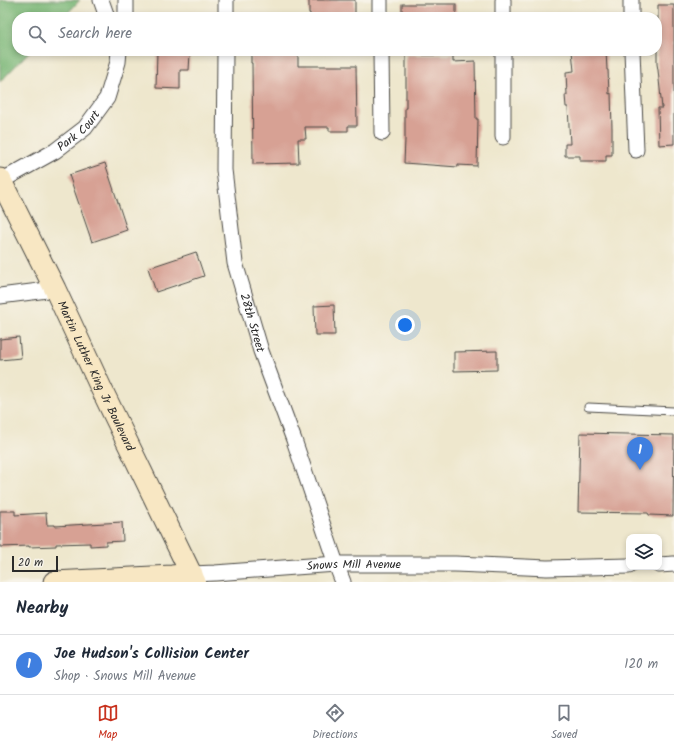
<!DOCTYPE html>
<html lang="en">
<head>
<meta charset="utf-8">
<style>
	:root { --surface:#fff; --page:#f6f6f7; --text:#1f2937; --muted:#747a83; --line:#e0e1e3; --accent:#c8321e }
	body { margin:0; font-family:Kalam,sans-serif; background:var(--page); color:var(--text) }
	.controls { position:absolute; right:12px; bottom:12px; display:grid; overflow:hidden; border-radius:8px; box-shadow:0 2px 6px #0003 }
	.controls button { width:36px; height:36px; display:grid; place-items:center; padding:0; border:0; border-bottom:1px solid var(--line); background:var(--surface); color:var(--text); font:20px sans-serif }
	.scale { position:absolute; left:12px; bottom:10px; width:46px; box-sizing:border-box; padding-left:4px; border:2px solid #2b2b2b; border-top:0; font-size:11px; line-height:14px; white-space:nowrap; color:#2b2b2b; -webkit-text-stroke:3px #f7f3e8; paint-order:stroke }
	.you { position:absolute; left:405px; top:325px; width:14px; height:14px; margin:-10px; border:3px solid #fff; border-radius:50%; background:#1a73e8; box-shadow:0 0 0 6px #1a73e833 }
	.badge { display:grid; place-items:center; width:26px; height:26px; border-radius:50%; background:var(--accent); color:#fff; font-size:13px; font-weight:700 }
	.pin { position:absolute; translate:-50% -33px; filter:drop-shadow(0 1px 2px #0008) }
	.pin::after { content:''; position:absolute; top:21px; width:14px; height:12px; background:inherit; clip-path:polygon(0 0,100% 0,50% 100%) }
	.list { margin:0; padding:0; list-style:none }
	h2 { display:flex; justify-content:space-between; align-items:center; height:52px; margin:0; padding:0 16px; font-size:17px }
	h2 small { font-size:13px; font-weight:400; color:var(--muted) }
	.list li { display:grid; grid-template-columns:26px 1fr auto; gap:12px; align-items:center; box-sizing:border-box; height:60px; padding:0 16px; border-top:1px solid var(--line) }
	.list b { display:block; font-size:15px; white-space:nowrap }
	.list p { margin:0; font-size:13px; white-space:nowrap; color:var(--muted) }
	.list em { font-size:13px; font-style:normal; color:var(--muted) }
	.icon { flex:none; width:22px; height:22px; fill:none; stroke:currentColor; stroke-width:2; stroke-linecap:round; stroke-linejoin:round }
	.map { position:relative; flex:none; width:674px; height:582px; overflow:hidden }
	.search { position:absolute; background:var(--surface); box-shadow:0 2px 6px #0003; left:12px; right:12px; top:12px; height:44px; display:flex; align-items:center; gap:10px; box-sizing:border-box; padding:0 14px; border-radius:16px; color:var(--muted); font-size:15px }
	.sheet { height:112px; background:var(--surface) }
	nav { display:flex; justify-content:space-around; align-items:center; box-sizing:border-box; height:56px; border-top:1px solid var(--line); background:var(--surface); font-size:11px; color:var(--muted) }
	nav a { display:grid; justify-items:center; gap:2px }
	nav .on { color:var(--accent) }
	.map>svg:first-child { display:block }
	.forest { fill:#78b675; stroke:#527050 }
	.building { fill:#d7a194 }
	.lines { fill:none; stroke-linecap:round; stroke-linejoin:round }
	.lane-casing { stroke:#484743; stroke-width:9 }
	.street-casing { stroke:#484743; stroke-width:17 }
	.secondary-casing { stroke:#484743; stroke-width:23 }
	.lane { stroke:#fff; stroke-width:7 }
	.street { stroke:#fff; stroke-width:15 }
	.secondary { stroke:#f8e7c3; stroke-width:21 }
	.labels { text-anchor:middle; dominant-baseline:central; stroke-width:3; stroke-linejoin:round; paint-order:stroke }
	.street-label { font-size:12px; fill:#2b2b2b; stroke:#f7f3e8 }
</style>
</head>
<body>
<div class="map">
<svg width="674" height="582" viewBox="0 0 674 582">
	<rect width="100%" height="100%" fill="#f7f3e8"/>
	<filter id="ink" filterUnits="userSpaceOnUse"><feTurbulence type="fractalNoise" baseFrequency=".025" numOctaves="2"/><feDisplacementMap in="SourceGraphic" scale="8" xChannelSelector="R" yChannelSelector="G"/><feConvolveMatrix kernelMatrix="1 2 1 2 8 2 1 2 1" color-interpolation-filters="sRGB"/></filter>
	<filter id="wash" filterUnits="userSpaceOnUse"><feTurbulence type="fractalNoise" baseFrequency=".012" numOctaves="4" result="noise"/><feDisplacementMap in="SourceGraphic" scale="16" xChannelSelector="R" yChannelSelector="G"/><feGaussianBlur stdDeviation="0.9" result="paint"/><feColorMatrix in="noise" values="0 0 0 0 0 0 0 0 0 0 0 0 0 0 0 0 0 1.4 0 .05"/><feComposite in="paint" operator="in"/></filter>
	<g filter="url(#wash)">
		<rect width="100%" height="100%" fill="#eee7cd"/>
		<polygon class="forest" points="0,0 80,0 64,17 17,17 17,51 30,51 0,82"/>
		<g id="blocks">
			<g class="building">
				<polygon points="309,0 355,0 355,17 310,17 310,13 309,13"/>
				<rect x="402" y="4" width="54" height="12"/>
				<polygon points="658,5 674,5 674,144 659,145 658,108 662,108 658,70 657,64 657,32 658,32"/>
				<polygon points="157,51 181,51 181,53 190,54 189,70 180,70 180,89 156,88"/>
				<polygon points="251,51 298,52 298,66 356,66 357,126 348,126 348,131 329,131 329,127 305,127 306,139 298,139 299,163 253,164 252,63 251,63"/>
				<polygon points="572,51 606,51 607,70 608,70 609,94 611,93 612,129 612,155 606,155 606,161 580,161 580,156 565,156 565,144 570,144 568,107 566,107 565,95 567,95 566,72 574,71"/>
				<polygon points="406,55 453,55 453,62 475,61 476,119 478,119 477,166 458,165 458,167 404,163 405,140 405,108 406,108"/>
				<polygon points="105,163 127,230 92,242 69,175"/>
				<polygon points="196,252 204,276 156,292 148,268"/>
				<polygon points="334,305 335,335 315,335 314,306"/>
				<polygon points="19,337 21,358 0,360 0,339"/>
				<polygon points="497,351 497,370 454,371 454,352"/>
				<polygon points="580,433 674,435 673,516 649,515 648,513 578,512"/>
				<polygon points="0,511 15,511 15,515 46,513 47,525 55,525 55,526 122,522 123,541 106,542 106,545 90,546 90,543 56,544 56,546 29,547 29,546 0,547"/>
			</g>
		</g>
	</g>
	<g filter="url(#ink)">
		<use href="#blocks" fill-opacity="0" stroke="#484743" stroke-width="1"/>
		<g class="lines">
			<defs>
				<polyline id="lane" points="588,407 674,411"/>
				<g id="street">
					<polyline points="101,0 107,17"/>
					<polyline points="380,0 380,17"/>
					<polyline points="503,0 503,17"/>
					<polyline points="631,0 631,17"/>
					<polyline points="126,17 126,0"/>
					<polyline points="226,17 226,0"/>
					<path id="s1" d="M225 51 224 170 235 263 261 351 294 440 336 564 343 582"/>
					<polyline points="381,51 382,133"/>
					<polyline points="503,51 503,137"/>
					<polyline points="632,51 636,150"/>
					<path id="s2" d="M1 181 55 151 85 128 107 98 118 62 119 51"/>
					<polyline points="0,296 55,289"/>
					<polyline points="659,565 674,564"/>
					<path id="s3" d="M192 574 215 573 336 564H455L547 568 629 566"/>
				</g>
				<g id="secondary">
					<path id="s4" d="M0 179 55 289 101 388 195 582"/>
					<polyline points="54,582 172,576 192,574"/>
				</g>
			</defs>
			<use href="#lane" class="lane-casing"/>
			<use href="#street" class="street-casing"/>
			<use href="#secondary" class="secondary-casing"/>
			<use href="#lane" class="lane"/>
			<use href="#street" class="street"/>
			<use href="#secondary" class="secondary"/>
		</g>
	</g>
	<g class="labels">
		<g class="street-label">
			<text stroke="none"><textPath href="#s2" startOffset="93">Park Court</textPath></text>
			<text stroke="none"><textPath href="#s1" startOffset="275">28th Street</textPath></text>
			<text stroke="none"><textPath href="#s4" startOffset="219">Martin Luther King Jr Boulevard</textPath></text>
			<text stroke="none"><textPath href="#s3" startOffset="162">Snows Mill Avenue</textPath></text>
		</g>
	</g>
</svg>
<div class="controls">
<button><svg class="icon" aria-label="layers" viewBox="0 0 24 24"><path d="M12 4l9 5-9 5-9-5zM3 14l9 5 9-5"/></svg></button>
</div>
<div class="scale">20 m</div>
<div class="you"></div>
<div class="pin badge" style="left:640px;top:470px;background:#3f7fe0">1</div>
<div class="search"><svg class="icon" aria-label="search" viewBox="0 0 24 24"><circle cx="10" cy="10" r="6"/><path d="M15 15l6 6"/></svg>Search here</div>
</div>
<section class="sheet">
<h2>Nearby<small></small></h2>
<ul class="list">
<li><span class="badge" style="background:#3f7fe0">1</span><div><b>Joe Hudson's Collision Center</b><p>Shop · Snows Mill Avenue</p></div><em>120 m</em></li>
</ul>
</section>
<nav>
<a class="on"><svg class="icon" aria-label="map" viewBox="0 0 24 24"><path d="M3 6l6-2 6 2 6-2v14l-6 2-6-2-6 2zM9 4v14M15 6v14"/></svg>Map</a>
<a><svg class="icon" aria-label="directions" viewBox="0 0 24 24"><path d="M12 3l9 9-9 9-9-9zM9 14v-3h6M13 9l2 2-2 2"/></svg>Directions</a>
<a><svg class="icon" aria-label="saved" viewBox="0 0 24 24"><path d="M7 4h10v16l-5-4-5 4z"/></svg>Saved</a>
</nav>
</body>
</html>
